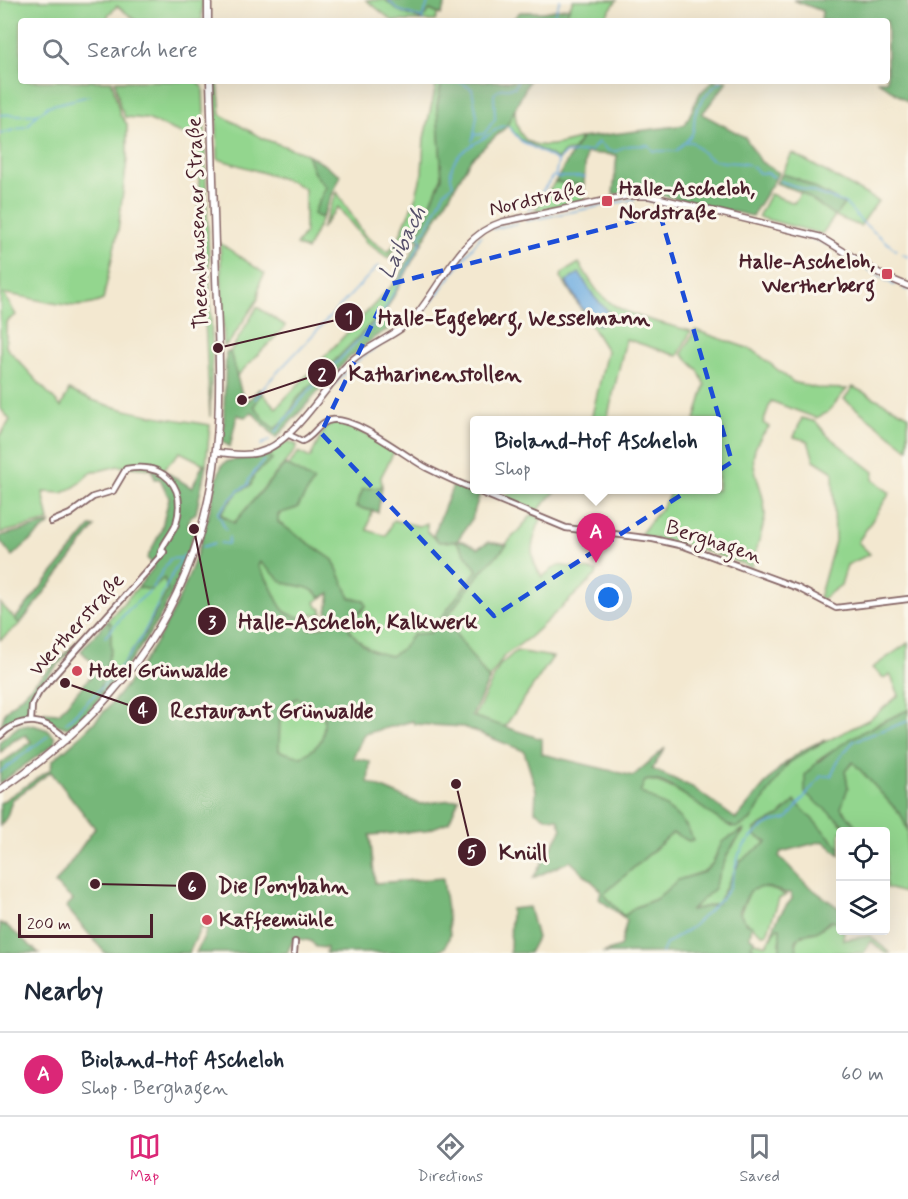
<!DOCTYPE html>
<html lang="en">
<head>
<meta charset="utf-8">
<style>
	:root { --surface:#fff; --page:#f6f6f7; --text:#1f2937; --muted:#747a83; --line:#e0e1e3; --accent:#db2777 }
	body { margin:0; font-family:Mynerve,sans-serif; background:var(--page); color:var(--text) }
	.controls { position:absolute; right:18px; bottom:18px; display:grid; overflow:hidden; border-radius:6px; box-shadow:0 6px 24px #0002 }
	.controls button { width:54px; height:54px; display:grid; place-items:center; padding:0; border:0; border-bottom:2px solid var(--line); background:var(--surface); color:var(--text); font:30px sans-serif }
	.scale { position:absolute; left:18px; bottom:15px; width:135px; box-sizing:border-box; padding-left:6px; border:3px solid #4a1f2b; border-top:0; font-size:16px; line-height:21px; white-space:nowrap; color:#4a1f2b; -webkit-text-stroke:4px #fbf7ec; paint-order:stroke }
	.you { position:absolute; left:609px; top:598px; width:21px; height:21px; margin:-15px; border:4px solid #fff; border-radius:50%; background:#1a73e8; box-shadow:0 0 0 9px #1a73e833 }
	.badge { display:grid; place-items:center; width:39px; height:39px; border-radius:50%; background:var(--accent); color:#fff; font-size:20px; font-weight:700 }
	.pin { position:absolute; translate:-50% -50px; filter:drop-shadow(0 2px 3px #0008) }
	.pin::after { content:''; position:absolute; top:32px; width:21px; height:18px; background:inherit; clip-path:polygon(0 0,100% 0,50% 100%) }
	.popup { position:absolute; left:470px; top:416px; width:252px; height:78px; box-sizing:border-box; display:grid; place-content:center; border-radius:6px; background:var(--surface); filter:drop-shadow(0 2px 4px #0005); font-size:20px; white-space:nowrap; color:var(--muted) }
	.popup b { font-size:22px; color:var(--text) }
	.popup::after { content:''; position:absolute; left:50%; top:100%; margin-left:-12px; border:12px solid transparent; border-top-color:var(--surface) }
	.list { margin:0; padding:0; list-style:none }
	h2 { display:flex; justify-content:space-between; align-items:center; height:78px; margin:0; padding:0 24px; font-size:26px }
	h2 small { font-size:20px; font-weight:400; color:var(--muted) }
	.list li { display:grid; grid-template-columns:39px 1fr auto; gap:18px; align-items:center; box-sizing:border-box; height:84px; padding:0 24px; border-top:2px solid var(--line) }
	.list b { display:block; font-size:22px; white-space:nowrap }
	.list p { margin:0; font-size:20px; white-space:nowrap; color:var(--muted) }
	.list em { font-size:20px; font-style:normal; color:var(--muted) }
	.icon { flex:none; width:33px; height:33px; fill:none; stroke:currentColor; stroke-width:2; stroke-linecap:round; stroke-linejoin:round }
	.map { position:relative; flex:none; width:908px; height:953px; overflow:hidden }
	.search { position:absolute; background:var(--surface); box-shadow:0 6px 24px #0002; left:18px; right:18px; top:18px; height:66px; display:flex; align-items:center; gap:15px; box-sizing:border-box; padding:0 21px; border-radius:6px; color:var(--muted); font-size:22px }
	.sheet { height:162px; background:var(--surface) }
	nav { display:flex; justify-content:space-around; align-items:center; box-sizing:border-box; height:84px; border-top:2px solid var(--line); background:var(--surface); font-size:16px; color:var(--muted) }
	nav a { display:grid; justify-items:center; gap:3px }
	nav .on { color:var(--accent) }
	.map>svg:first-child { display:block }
	.green { fill:#93d68e; stroke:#6e7a5c; stroke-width:1.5 }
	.forest { fill:#76b779; stroke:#606b52; stroke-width:1.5; fill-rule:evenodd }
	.water { fill:#6dace0; stroke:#5c6686; stroke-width:1.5 }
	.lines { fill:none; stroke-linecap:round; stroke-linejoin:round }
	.stream { stroke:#6dace0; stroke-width:1.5 }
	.minor-casing { stroke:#856565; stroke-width:8 }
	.tertiary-casing { stroke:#856565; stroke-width:8 }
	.secondary-casing { stroke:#856565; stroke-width:9 }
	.minor { stroke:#fff; stroke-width:4.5 }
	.tertiary { stroke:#fff; stroke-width:5 }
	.secondary { stroke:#fff; stroke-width:6 }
	.marked { fill:none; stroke:#1d4ed8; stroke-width:4.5; stroke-dasharray:12 8; stroke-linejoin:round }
	.poi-dot { fill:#d1495b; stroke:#fbf7ec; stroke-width:2 }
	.labels { text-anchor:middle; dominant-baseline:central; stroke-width:6; stroke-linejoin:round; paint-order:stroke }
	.poi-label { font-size:21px; font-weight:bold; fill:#4a1f2b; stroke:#fbf7ec; text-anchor:start }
	.street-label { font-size:21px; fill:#4a1f2b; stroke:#fbf7ec }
	.water-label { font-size:22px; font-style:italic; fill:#56506a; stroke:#fbf7ec }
	.leader { fill:none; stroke:#4a1f2b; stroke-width:2 }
	.callout-dot { fill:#4a1f2b; stroke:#fbf7ec; stroke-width:2 }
	.mark-label { font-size:18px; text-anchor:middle; font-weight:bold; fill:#fff }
	.callout-label { font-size:22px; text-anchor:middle; font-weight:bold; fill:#4a1f2b; stroke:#fbf7ec; stroke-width:6; stroke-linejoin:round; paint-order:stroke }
</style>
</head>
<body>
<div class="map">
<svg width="908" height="953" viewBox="0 0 908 953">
	<rect width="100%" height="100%" fill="#fbf7ec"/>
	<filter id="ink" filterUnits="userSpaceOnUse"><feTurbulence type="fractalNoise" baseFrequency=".0167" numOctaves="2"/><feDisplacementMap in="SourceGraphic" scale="12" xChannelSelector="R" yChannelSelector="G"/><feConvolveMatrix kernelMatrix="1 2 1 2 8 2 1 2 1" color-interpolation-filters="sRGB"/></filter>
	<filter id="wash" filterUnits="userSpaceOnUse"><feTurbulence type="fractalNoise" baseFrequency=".008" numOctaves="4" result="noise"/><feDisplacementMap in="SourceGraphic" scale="24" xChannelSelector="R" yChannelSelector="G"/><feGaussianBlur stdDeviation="1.35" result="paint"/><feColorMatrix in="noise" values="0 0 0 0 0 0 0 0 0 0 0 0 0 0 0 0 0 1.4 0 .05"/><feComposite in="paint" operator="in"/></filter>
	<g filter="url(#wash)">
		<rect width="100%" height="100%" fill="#f3e8d0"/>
		<g class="green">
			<path d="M0 0H202V21H137L117 6 108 15V21H21V81H112L120 115 127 124V160L118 231 103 300C73 315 35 296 4 294L16 315 6 322V347L61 407 69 390C113 412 162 417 210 425L206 465 180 452 163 470 118 466 90 473 76 486 63 493 43 492 49 521 0 533V436L10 420 0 408Z"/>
			<polygon points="366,0 386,0 390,4 430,10 438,14 435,21 393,21"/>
			<polygon points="573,0 617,0 602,21 576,21 566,16"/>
			<polygon points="115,81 196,81 203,87 205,143 147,119 125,117 120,107"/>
			<polygon points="215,81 218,81 221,115 264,139 307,154 314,173 326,187 313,214 322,218 307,250 296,245 305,233 305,189 290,181 218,159"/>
			<polygon points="437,81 442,81 437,106 442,177 416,238 409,231 388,258 366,242 338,207 321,229 337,192 365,236 388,252 398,240 416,196 422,173 424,138"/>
			<path d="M515 105C514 153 545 150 581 138L573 151 564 152 558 159 521 140 507 125Z"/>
			<polygon points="199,148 205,151 212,349 210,417 199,204"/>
			<polygon points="792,153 878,201 860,226 835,216 822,234 758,217 770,194 794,203 801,192 835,216 844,204 798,179 782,174"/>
			<polygon points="555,182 584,185 584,200 534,211"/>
			<polygon points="418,241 422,243 383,316 375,320 297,399 287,418 275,429 267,423 253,406 262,393 276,408 399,278"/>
			<polygon points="220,243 265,274 260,282 258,299 229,343 224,346"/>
			<path d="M579 263C586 273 592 285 600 294 622 317 661 322 691 331L678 356 626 339 607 420H591L607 351 561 277 562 273Z"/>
			<polygon points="257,307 286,326 237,376 230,352"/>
			<path d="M695 330 753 350 793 382 816 388 847 389 827 413 816 418 771 401 763 423 769 427C737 461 764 477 765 513 766 522 754 555 752 567L685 544 639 536 663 506 672 490H718V420H695L705 385 698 370 682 354Z"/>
			<polygon points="853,387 908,415 908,449 844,399"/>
			<polygon points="802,418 816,422 828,436 874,472 873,480 890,493 858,542 870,554 847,565 841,585 822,599 819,598 835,541 833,472 814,460 808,441 794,437"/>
			<path d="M334 422 371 436 395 450 381 477 382 487 363 489 356 507 372 511 367 530 386 536 393 520 419 526 427 523V531L439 542 456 541 478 569 430 633 413 635 403 648 391 656C372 653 361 646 349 629L351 622 366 606 350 598 333 560 278 522 277 518 282 512 297 508 313 481 288 466 299 452 310 458 325 428Z"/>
			<polygon points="288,441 297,445 295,451 234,523 220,513 239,491 251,485 253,475 272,459 268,455"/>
			<polygon points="516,490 557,490 536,512 501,497"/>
			<path d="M533 514 541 519C531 542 527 556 542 577L558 565 597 571 596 575 530 637 504 656 489 680 445 619 481 572Z"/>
			<path d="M260 562 291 585 297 583 309 587 321 598 315 602 317 607 322 609V614L310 615 307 619C280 614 282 610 271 587 268 579 262 573 258 566Z"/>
			<polygon points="164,577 168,590 145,633 103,692 98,691 111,650 111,624 107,621 138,587 151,590"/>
			<polygon points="0,603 20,624 0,640"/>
			<path d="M908 643V710L879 723 818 760 840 823 852 831 840 832V848L795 802 779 816 755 829 768 842 740 861 717 904 689 911 713 890 728 853 744 831 717 852 713 863 703 872 682 879 656 899 634 908 626 915H622L605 896 604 894 673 833 689 841C685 816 661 803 640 792L645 781C662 775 716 816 731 827L750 821 777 778 793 758 870 719 899 695 890 674 884 678 872 668Z"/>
			<polygon points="516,651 553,657 504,728 474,717 500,665"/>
			<path d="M297 698 324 713C324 739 324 744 301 758L279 751 280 709Z"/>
			<polygon points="853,762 901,815 908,831 903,889 908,890 908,894 886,888 886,832 860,831 841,808 848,787 845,771"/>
			<polygon points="764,886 786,895 779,899 767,934 762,934 739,916 750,891"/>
			<polygon points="834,920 840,924 840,930 844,931 843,940 870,936 890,953 885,953 871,941 864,953 797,953 796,946 799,936 816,932"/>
			<polygon points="777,927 780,928 780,953 755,951 751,946 752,941 766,945"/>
		</g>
		<g class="forest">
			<polygon points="386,0 447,0 441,15 430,10 421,20 397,10"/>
			<polygon points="793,0 908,0 908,102 878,81 887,81 887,21 821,21 822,11"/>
			<polygon points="570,7 563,21 511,21 520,12 544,12"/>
			<polygon points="442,81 529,81 506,127 471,159 422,243 416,238 442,177 437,106"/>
			<polygon points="713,81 728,81 702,114 745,137 761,162 779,173 752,216 651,193 613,194 617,155 586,153 584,185 555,182 581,138 685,125 700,93"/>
			<polygon points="307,154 341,175 322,218 313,214 326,187 314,173"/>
			<polygon points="782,174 798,179 844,204 835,216 801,192 776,183"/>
			<polygon points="383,316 406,318 375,337 348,359 276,438 252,412 245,417 237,415 230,447 223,442 226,352 230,352 243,398 249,400 259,389 262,393 254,406 267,423 275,429 287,418 297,399 375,320"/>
			<path d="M268 455 272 459 254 475 251 485 239 491 220 514 234 523 285 464 314 481 297 508 278 514V522L333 560 350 598 364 600 366 606 351 622 349 629C361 646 372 652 391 656L403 648 413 634 430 633 477 570 456 541 439 542 433 536 454 483 480 493 472 519 457 541H463L478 548 488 542 507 545 481 572 445 619 489 680 472 716 542 739V754L633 776 665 748 652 769 692 787 736 819C763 788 784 753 825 740L787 764 750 821 736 828C713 823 668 772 645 781L640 792C659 802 687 817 693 840L689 841 673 833 604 894 622 915H626L634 908 656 899 678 880 704 872 713 863 722 842 744 829 728 853 713 890 691 910 717 904 740 861 767 842 755 836V829L779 816 795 801 840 848V855L823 841 781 852 779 856 807 885 840 909V924L832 920 816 932 802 934 796 941 797 953H780V928H777L771 939C773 924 782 910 792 899L791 893C775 894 769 881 750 891L739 912 746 923 752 925 750 937 755 940 751 946 761 953H602L620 947 627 920 599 899 601 890 570 861 533 878 562 829 558 819 547 818 535 811 536 790 524 751 464 727 414 724 413 721 364 734 353 758 370 761 368 782 420 804 459 799 449 822 425 831 370 835 375 883 443 878 450 935 445 948 431 953H326L327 948 316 947 311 941 294 938 287 953H196L207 930 201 927 189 953H105L66 907 73 900 55 884 95 828 51 772 12 800 7 817 0 826V803L51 769 52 761C115 709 164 644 192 567 200 547 206 526 211 505 214 492 216 478 222 465L228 461ZM260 562 284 583C299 587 309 584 321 598L330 593 325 626 309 629 307 619C280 614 282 610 271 587 268 580 262 573 258 566ZM297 698 324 713C324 739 324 744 301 757L279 751 280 709Z"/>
			<path d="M203 464 206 465 196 513 190 517 188 524 194 531C176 608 128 671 74 726L67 728 41 719 44 712 59 713 98 668 81 651 107 621 111 623V650L99 692H103L145 633 168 590 164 578 151 590 138 587 154 567 147 558 161 531 169 498 160 479H155L152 471 163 470 192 488Z"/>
			<polygon points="382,487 378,512 356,507 363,489"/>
			<polygon points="51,523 12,556 0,541 0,536"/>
			<polygon points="91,526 95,527 20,624 15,619"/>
			<polygon points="101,618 34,691 26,716 0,729 5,712"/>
			<path d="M908 710V831L901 815 853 762 845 771 848 787 841 808 860 831H852L805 793V775C831 745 873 726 908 710Z"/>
			<polygon points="33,725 48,730 55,738 54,744 0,783 0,764 31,742 26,735 13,741 0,753 0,741 19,726"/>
			<polygon points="529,907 537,938 529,953 510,953 511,909"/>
			<polygon points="0,923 7,926 39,953 0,953"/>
		</g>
		<polygon class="water" points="579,273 595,298 608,311 599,325 581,307 566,282"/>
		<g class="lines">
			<g class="stream">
				<polyline points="388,0 398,10 422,18"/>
				<polyline points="423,21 422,18 429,1 435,0"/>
				<polyline points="545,21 554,15 560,0"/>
				<polyline points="458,81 472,89 477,116 474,134"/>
				<path d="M0 115C16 112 36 121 48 106L89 96"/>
				<polyline points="0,134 28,126 37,114"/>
				<polyline points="472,141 474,135 484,134 495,119 494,94 500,89 515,87 517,81"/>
				<path d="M686 141C696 133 693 127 695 115 698 103 712 87 722 81"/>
				<polyline points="558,162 555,177 585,177"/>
				<polyline points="780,181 845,203 862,222 896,250"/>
				<polyline points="643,199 711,214"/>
				<polyline points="528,212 553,176"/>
				<polyline points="526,221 635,199"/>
				<polyline points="493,229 518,223"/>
				<polyline points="808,237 829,245"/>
				<polyline points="903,254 908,257"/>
				<polyline points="853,260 894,285"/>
				<polyline points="904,289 908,290"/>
				<polyline points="255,399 270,380 378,266"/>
				<path d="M299 429C318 406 337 378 361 358 379 343 402 335 419 318L481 236"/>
				<path d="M275 433 305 395 380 318 421 242 420 234 426 230 445 191 453 185C443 159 469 147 487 136 494 132 499 125 508 126L521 141 558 161 564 154 591 151 598 142 609 151H617C627 142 635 147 648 145L653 151H676L685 142H692C700 149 703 156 714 160 731 166 747 157 759 173H767L774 177"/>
				<polyline points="261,445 269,440"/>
				<polyline points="226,530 218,513 238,491 248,485 249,479 264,460"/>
				<polyline points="220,543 228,544 229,537"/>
				<polyline points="202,547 215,543"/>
				<polyline points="152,588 170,559 180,558"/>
				<polyline points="105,637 128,610 150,591"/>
				<path d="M66 723C93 696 123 669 142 636 157 610 167 578 184 555"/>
				<polyline points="0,772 48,736"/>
				<polyline points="662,953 666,944 692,927 722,898 730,887 739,854 746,843 759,830 772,822 787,819 821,776 831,776 840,757 854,741 908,721"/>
			</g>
		</g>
	</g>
	<g filter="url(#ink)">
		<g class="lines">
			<defs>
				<g id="minor">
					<path d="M287 434 302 441C314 437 319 421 332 420 356 417 405 456 427 468 443 476 458 483 474 489"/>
					<polyline points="475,490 566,528 653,539 684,546 798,588 836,608 908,599"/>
					<path d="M51 522 70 514 93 497 113 491 126 469C164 462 187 486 176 524 172 535 160 546 160 557"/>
					<polyline points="31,721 32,705 39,692 164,552"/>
					<path d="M0 736C21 714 48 719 67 740"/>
					<polyline points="294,953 295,942"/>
				</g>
				<path id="tertiary" d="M216 452C229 454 244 456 257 453 294 444 324 387 350 362 370 343 400 335 417 314 442 283 462 234 502 222L627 196H650L820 237 884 276 908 286"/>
				<g id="secondary">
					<polyline points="208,21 208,0"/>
					<path d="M0 790C121 709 202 597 216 449 222 392 218 334 216 277 214 211 212 146 210 81"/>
				</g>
			</defs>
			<use href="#minor" class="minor-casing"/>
			<use href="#tertiary" class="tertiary-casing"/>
			<use href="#secondary" class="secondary-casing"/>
			<use href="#minor" class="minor"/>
			<use href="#tertiary" class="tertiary"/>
			<use href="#secondary" class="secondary"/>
		</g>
	</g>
	<path class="marked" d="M660 214 732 462 494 616 321 433 391 284Z"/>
	<g class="poi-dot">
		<rect x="601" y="195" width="12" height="12" rx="3"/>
		<rect x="881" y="268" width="12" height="12" rx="3"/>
		<circle cx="77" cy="671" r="6"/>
		<circle cx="207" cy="920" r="6"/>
	</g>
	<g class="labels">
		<g class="poi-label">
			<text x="619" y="189">Halle-Ascheloh,<tspan x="619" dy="24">Nordstraße</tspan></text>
			<text x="875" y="262" text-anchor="end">Halle-Ascheloh,<tspan x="875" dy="24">Wertherberg</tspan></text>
			<text x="89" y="671">Hotel Grünwalde</text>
			<text x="219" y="920">Kaffeemühle</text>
		</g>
		<g class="street-label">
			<text transform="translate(537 199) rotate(-13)">Nordstraße</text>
			<text transform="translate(198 223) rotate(-92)">Theenhausener Straße</text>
			<text transform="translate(714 542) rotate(18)">Berghagen</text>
			<text transform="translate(77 625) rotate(-48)">Wertherstraße</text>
		</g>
		<g class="water-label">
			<text transform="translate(403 243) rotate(-63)">Laibach</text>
		</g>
	</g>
	<path class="leader" d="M218 348L349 317M242 400L322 373M194 529L212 621M65 683L143 710M456 784L472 852M95 884L192 886"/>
	<g class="callout-dot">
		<circle cx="218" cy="348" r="6"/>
		<circle cx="242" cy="400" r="6"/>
		<circle cx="194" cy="529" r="6"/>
		<circle cx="65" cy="683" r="6"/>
		<circle cx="456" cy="784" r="6"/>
		<circle cx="95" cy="884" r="6"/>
		<circle cx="349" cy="317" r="15"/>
		<circle cx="322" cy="373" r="15"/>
		<circle cx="212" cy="621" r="15"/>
		<circle cx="143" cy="710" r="15"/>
		<circle cx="472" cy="852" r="15"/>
		<circle cx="192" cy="886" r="15"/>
	</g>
	<g class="mark-label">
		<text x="349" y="323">1</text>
		<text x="322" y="380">2</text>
		<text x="212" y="628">3</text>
		<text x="143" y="716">4</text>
		<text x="472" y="858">5</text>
		<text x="192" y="892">6</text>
	</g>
	<g class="callout-label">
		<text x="514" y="325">Halle-Eggeberg, Wesselmann</text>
		<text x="435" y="381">Katharinenstollen</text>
		<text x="358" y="629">Halle-Ascheloh, Kalkwerk</text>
		<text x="272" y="718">Restaurant Grünwalde</text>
		<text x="523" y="860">Knüll</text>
		<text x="283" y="893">Die Ponybahn</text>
	</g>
</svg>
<div class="controls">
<button><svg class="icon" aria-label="locate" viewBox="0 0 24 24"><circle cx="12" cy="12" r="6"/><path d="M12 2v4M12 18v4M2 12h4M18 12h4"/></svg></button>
<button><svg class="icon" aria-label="layers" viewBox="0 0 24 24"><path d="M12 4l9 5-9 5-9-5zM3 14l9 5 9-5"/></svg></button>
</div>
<div class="scale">200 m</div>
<div class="you"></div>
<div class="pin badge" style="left:596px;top:563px">A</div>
<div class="popup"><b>Bioland-Hof Ascheloh</b>Shop</div>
<div class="search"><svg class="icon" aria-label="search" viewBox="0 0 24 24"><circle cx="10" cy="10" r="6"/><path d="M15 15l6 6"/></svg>Search here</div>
</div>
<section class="sheet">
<h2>Nearby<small></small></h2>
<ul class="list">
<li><span class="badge">A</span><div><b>Bioland-Hof Ascheloh</b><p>Shop · Berghagen</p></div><em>60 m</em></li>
</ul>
</section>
<nav>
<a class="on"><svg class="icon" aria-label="map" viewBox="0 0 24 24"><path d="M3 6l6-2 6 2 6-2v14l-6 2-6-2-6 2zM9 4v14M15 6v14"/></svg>Map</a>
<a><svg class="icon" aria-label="directions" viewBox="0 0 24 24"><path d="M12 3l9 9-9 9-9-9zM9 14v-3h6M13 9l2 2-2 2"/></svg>Directions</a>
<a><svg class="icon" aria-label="saved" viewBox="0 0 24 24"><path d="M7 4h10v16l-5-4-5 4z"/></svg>Saved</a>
</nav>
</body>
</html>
